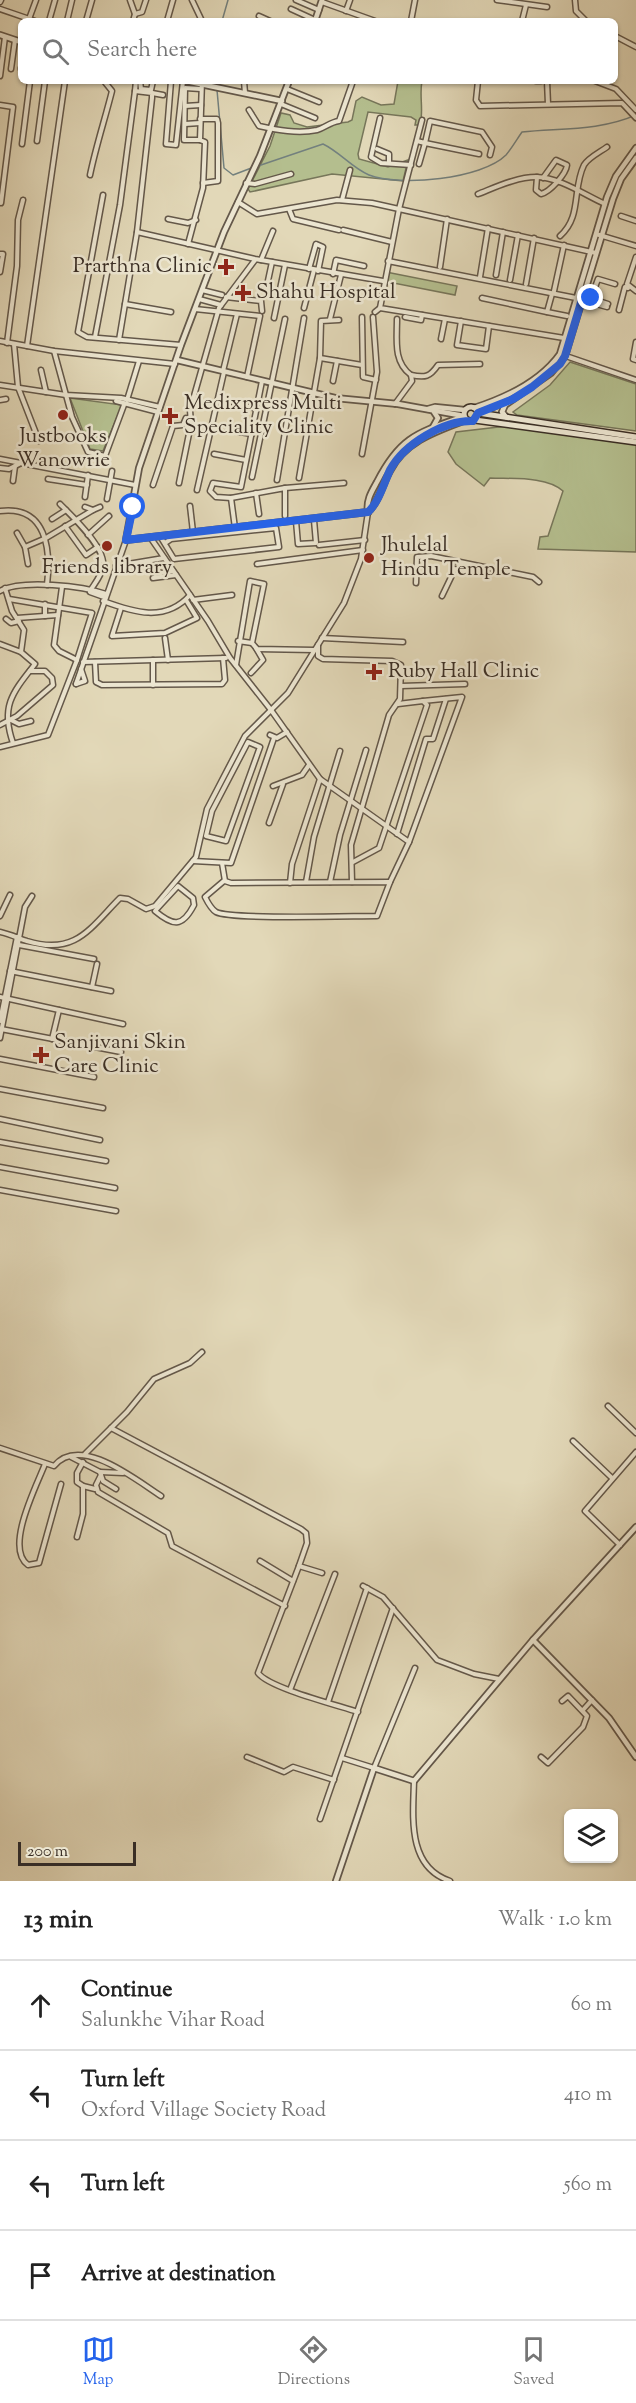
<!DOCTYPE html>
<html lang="en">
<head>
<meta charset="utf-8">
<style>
	:root { --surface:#fff; --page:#f2f2f2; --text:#222; --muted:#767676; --line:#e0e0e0; --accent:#2563eb }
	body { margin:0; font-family:"Sorts Mill Goudy",serif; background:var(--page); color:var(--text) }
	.controls { position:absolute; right:18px; bottom:18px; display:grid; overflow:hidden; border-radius:9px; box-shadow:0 2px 4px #0004 }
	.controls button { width:54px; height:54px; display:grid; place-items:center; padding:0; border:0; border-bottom:2px solid var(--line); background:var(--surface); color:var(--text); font:30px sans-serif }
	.scale { position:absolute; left:18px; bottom:15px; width:118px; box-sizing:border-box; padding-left:6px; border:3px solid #3a2e25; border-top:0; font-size:16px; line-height:21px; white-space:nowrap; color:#3a2e25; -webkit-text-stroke:4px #ece6d1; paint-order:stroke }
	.stop { position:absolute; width:18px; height:18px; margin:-14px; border:4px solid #2563eb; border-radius:50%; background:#fff }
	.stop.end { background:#2563eb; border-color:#fff; box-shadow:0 2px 6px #0008 }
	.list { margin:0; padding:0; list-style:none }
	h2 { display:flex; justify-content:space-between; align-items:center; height:78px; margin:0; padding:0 24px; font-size:26px }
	h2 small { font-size:20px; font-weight:400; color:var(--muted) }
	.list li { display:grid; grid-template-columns:39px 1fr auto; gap:18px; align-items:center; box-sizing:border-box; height:90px; padding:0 24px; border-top:2px solid var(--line) }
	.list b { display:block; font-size:22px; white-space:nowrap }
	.list p { margin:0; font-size:20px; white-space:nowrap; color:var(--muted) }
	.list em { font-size:20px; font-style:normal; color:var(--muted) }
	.icon { flex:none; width:33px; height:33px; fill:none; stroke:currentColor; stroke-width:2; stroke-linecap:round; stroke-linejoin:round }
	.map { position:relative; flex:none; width:636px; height:1881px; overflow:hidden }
	.search { position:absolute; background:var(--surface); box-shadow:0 2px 4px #0004; left:18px; right:18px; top:18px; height:66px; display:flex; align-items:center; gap:15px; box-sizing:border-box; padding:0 21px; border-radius:9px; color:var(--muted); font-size:22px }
	.sheet { height:438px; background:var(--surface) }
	nav { display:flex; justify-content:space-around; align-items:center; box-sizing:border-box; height:84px; border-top:2px solid var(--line); background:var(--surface); font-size:16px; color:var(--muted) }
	nav a { display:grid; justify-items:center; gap:3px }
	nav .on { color:var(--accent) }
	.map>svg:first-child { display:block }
	.green { fill:#b4be8e; stroke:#77765a; stroke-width:1.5 }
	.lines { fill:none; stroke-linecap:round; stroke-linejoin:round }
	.stream { stroke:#73807e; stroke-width:1.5 }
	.minor-casing { stroke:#64584a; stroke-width:7 }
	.tertiary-casing { stroke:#64584a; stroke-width:8 }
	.secondary-casing { stroke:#3a2e25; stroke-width:8 }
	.minor { stroke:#ece6d1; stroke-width:4 }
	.tertiary { stroke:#ece6d1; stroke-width:4.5 }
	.secondary { stroke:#ece6d1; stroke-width:5 }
	.route { stroke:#2563eb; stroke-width:8 }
	.poi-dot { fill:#8f2418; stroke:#ece6d1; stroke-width:2 }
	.labels { text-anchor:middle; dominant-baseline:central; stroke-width:5; stroke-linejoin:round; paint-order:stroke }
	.poi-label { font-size:21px; fill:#3a2e25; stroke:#ece6d1; text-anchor:start }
</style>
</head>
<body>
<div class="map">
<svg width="636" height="1881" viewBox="0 0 636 1881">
	<rect width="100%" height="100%" fill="#e2d8b8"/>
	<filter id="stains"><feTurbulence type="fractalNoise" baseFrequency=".00333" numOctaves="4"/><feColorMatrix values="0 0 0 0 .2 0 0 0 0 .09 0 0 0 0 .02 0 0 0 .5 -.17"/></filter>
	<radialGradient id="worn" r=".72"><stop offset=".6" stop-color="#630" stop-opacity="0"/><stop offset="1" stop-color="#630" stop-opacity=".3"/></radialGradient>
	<g class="green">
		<path d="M398 81H422C419 96 424 110 420 125H415L416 120 411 117 368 112 358 154 359 159 388 167 408 160 403 181 332 174 250 192 248 189 270 146 281 113 290 115 294 123 307 127 348 122 352 120 356 101 362 97 381 105 394 104Z"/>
		<polygon points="386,272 457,286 455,295 383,281"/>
		<polygon points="570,362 636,384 636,431 517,415 513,412 550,385"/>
		<polygon points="70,398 122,405 103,451 90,449"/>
		<path d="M507 426 636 444V552L538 549 540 537 548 536 563 491C547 476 512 479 490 478L484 486 456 464 448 452 456 432Z"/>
	</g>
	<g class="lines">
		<g class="stream">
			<polyline points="222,21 228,0"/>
			<polyline points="217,90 224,168 233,175 254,167"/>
			<path d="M258 166 323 144C340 152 352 168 369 175 400 187 482 179 506 155 512 148 517 139 522 132 560 128 600 131 636 115"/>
		</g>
		<defs>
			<g id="minor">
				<polyline points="130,0 135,14 133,21"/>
				<polyline points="192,0 202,21"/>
				<polyline points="296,0 319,10"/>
				<polyline points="497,0 547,7"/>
				<polyline points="575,0 576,11 586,21"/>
				<polyline points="0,2 1,0"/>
				<polyline points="322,2 375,21"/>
				<polyline points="0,9 35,21"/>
				<polyline points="291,9 315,20"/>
				<polyline points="346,11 350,0"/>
				<polyline points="135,14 142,12 146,0"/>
				<polyline points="259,16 270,21"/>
				<polyline points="29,19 36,0"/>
				<polyline points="49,21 55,0"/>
				<polyline points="67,21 72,0"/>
				<polyline points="86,21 92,0"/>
				<polyline points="167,21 173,0"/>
				<polyline points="411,21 415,0"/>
				<polyline points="522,21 526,5"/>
				<polyline points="615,36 636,47"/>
				<polyline points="11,69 15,40"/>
				<polyline points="21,69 21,68"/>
				<polyline points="0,76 5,37"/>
				<polyline points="140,81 141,89 151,90 153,81"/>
				<polyline points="171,81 166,144 176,145 183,81"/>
				<polyline points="244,81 245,93"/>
				<polyline points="478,81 476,100 480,106 622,103 636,118"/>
				<polyline points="536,81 541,81"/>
				<polyline points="547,81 548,104"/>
				<polyline points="595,81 616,89 636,110"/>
				<polyline points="287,89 319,102"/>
				<polyline points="152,93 163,95"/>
				<polyline points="281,104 315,118"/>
				<polyline points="0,105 13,107 1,203"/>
				<polyline points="185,106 201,105"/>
				<path d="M249 110 259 126C277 130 298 134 317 130 325 128 330 122 339 121L353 81"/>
				<polyline points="380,118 371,157 381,163 411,165"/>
				<polyline points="200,119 217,119 218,123 218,181 203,183"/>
				<polyline points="422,120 399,209 380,308 570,339"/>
				<polyline points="185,124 200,123"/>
				<polyline points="200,140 184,140 185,88 201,89"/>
				<polyline points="37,141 45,81"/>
				<polyline points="417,141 425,143 430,121 482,132 492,147 490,155"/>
				<polyline points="22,144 30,81"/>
				<polyline points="377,149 389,154 389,163"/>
				<polyline points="419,164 425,143 479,154"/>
				<path d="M90 175C96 146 105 119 112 91L104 81"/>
				<path d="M537 177 536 190 541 194C550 192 566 174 567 165L556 160 543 178"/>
				<polyline points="246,183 255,184 291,174"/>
				<path d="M478 194C496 187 517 177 536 177 559 177 585 195 605 204"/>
				<polyline points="103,195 78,332 87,337 181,345"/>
				<polyline points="342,200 350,170"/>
				<polyline points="238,202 257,214 337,200 372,203 596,253"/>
				<polyline points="289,209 293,219 339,230"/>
				<polyline points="621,216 636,221"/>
				<polyline points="168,219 188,223 196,220"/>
				<polyline points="343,230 392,242"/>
				<polyline points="137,232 255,259 383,281"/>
				<polyline points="596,234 636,246"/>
				<path d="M560 236C582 217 572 189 584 165 588 158 600 152 607 147"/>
				<polyline points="188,244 203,188 205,142 200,140 202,81"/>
				<polyline points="0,254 3,254 0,272"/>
				<polyline points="636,257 627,284 636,291"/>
				<polyline points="261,260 273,231"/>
				<polyline points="388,261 576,298"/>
				<polyline points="440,267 447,219"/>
				<polyline points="309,269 316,244 323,247 318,271"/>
				<polyline points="333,274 336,260 364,266"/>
				<polyline points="496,275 503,232"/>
				<polyline points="480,277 488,228"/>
				<polyline points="510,280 518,235"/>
				<polyline points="526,284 534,238"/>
				<polyline points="202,290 222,295"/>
				<polyline points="266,290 272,262"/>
				<polyline points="554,291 564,245"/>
				<polyline points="583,296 608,304"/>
				<polyline points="226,297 261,301 262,311"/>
				<polyline points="482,298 547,312 552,294"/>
				<polyline points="591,298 598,279 615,284"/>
				<polyline points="199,299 221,305"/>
				<polyline points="582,300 607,307"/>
				<polyline points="125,304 171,312"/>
				<polyline points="304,308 314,270"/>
				<polyline points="195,309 260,316 247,377"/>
				<polyline points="619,310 625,287 628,288"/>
				<polyline points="375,312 380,308"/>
				<polyline points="547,312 567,316"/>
				<polyline points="362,317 363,377 376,380"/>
				<polyline points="405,317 421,320 422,315"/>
				<polyline points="274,318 285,265"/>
				<polyline points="330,319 341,275"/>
				<polyline points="461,321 457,345 486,349 489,326"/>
				<polyline points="95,337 120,205 135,91"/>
				<polyline points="441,339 445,319"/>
				<polyline points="119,340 137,232 152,98 152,93 135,91 136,81"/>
				<polyline points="0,341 54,351 175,364"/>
				<polyline points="636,342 633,359 636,360"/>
				<polyline points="7,343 17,266 18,220 23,200"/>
				<polyline points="14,344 18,387 39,441"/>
				<polyline points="27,346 65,81"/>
				<polyline points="54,351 72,417 88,452 105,456 124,405"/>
				<polyline points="560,354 636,380"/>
				<polyline points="320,358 362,365"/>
				<polyline points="41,370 46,392"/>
				<polyline points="223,371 237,314"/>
				<path d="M411 375C425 378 430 377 438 365L480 364"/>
				<polyline points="262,381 241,487 213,483 210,491 216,497 231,498 285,488 285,516"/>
				<polyline points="333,381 337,361"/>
				<polyline points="0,385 66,395 121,398 160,407"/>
				<polyline points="0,400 6,399"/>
				<polyline points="127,400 139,361"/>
				<polyline points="116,401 158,412"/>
				<polyline points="234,403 257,409"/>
				<path d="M395 404 412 381 411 375C393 362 397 340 397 319"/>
				<polyline points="228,430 252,434"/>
				<polyline points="214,454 246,460"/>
				<polyline points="362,454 377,372 373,317"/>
				<polyline points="0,459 135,485"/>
				<polyline points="0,468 9,469 21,463"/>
				<polyline points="252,477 285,319"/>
				<polyline points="299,478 320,358 321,321 339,320"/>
				<polyline points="48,479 87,485"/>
				<polyline points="277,480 304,318"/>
				<polyline points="13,481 15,466"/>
				<polyline points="179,483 191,424 190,410 219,308 255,260"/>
				<polyline points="153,485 173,426 183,425 186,418 191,420"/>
				<polyline points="285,488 344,483"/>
				<polyline points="197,490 224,372"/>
				<polyline points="256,493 259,514"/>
				<polyline points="85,497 88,475"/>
				<polyline points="231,498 235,528"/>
				<polyline points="107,499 112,471"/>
				<path d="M60 504C72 516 106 548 103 566 102 575 95 583 90 591"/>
				<polyline points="190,506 193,532"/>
				<polyline points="85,507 93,510 100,507"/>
				<path d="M0 511C47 505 51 550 47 585"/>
				<polyline points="52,519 66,510"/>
				<polyline points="296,521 298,544 316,543 314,520"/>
				<polyline points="65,526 86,555 98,547"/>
				<polyline points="17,533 25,547 28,564"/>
				<polyline points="88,535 109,516"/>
				<polyline points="160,536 174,559 279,547 276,528 171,539 165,543"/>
				<polyline points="150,537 208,621 230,658 271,710 320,779 409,842 390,882"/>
				<polyline points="319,545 365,540"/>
				<polyline points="25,547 46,538 93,510"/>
				<polyline points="257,564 363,550"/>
				<polyline points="116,566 164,558"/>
				<polyline points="155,574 173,571"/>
				<polyline points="153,578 176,575"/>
				<polyline points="416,583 417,557 431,556 533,577 539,582"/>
				<polyline points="62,587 54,645 59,651 77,660"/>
				<path d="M5 588 12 611 24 630 21 652 35 664C13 692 0 706 13 743"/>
				<path d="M0 591C22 579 83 586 106 594"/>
				<polyline points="90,592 104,597"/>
				<polyline points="442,596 455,569"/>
				<polyline points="193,600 232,595"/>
				<path d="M103 601C133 612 165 623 190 595"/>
				<polyline points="121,608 112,636 165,633 197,618 186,600"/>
				<polyline points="45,616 45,604"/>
				<polyline points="17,618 58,615"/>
				<polyline points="6,619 11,623 19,621"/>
				<polyline points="165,638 168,660"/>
				<polyline points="322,638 403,642"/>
				<polyline points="238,641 252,643"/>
				<polyline points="0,644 21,652"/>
				<polyline points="318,645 318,656 323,659 392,661 401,665 400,699 389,715 351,845 352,882"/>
				<polyline points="153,660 153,685"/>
				<polyline points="83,662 226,658"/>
				<polyline points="95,662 96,682 102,685 222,684 225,680 223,658"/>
				<polyline points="236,665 250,581 264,584 252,643 257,649 314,650"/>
				<polyline points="251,673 263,660 256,648"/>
				<polyline points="76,684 126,540"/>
				<polyline points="76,684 85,681 81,669"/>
				<polyline points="401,686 465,684"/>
				<polyline points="11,720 19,724 31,721"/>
				<polyline points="0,725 17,716 53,685 52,678 45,671 30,671"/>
				<polyline points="270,735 277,738 287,732"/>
				<polygon points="248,742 260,747 226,841 206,836 212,811"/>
				<polyline points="0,747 48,735 77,660 92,613 9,599"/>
				<polyline points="273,786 302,775 309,765"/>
				<polyline points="269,823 283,784"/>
				<polyline points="397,834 426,739 433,739 446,699"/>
				<polyline points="409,842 462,697 423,701"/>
				<polyline points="193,861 231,863 274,738"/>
				<polyline points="353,862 379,848 427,705 423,701 398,704"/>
				<path d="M222 863 225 881 231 883 390 882 377 916C351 916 232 920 216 912 211 909 208 903 205 897L225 880"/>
				<polyline points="306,882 314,837 340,751"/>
				<polyline points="330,882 340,835 366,750"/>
				<polyline points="290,883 292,864 320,779"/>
				<path d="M178 886 193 898 194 905C182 928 173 926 155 911Z"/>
				<polyline points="0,916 10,895"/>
				<path d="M0 932C9 934 18 938 27 941 76 956 90 928 120 898L128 899 146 909 155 906 196 857 207 809 245 736 288 693 344 603 361 559 368 512"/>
				<polyline points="19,945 94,959"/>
				<polyline points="10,971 111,991"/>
				<polyline points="92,987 97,964"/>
				<polyline points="0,997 59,1010"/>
				<polyline points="0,1021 17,937"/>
				<polyline points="1,1029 121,1052"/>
				<polyline points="0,1038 25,907 32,896"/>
				<polyline points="52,1039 59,1010 123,1024"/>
				<polyline points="0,1059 94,1077"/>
				<polyline points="0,1089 103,1108"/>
				<polyline points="0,1119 100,1140"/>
				<polyline points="0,1142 106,1161"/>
				<polyline points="0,1167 115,1188"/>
				<polyline points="0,1190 116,1211"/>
				<polyline points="608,1406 636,1433"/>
				<polyline points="111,1428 301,1529 306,1533 307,1543 299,1566 322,1573"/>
				<polyline points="573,1441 612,1478"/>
				<path d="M0 1448 54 1466C80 1434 136 1480 161 1496"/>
				<polyline points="85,1454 127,1412 154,1379 190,1363 202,1352"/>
				<polyline points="71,1457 100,1472 103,1481 116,1489"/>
				<polyline points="83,1462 77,1473 77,1482 83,1486 95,1489"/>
				<path d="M45 1464C37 1485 4 1548 28 1565L39 1563 61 1484"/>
				<polyline points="100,1472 123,1473"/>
				<polyline points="101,1475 96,1485 98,1492 168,1533 172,1546 285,1606"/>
				<polyline points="77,1537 83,1514 83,1486"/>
				<polyline points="620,1545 585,1511 636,1452"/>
				<polyline points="260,1561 293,1581"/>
				<path d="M299 1566 258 1673C269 1688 337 1705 358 1712"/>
				<polyline points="363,1586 383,1597 437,1660 474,1674 499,1679"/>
				<polyline points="290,1690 335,1574"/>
				<polyline points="328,1702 367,1588"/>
				<polyline points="583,1710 592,1700"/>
				<polyline points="247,1757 284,1772 293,1767 334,1780"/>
				<polyline points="541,1757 548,1763 583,1727 587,1716 568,1696 562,1701"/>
				<polyline points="342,1758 374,1768 415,1668"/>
				<path d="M414 1781C413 1817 407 1867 450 1881"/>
				<polyline points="320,1819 393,1608"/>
			</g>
			<g id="tertiary">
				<polyline points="315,21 322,0"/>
				<polyline points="0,35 21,42"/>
				<polyline points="186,81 282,101"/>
				<polyline points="289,81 260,156 224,232 181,345 139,468 126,540 368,512"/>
				<polyline points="177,360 335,398 398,404 464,416"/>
				<path d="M474 408C505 398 540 382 560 354L607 197 616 176 636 148"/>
				<polyline points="428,409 435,407 465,410"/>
				<polyline points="479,413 507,401"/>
				<polyline points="506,417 502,412 505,405 551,373 565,356 613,199 621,179 636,158"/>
				<polyline points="433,427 438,418 434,412"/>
				<path d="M368 512C366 500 372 491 377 482 400 437 417 433 462 417"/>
				<path d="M368 512C379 502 383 483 390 471 405 441 437 431 466 420"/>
				<polyline points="533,1640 609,1718 636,1757"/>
				<polyline points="336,1881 374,1768 414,1781 533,1640 636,1527"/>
			</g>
			<g id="secondary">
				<circle cx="471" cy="414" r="7"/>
				<polyline points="478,413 636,437"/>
				<polyline points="475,420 636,442"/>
			</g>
		</defs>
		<use href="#minor" class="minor-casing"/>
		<use href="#tertiary" class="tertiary-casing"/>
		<use href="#secondary" class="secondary-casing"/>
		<use href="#minor" class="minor"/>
		<use href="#tertiary" class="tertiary"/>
		<use href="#secondary" class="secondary"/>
	</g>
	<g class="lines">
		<path class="route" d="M133 507 126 540 368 512C379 502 384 483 390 470 404 444 444 420 473 421L478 413 513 399 532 387 560 364 565 356 583 296 591 298"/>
	</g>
	<g class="poi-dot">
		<path d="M223 258h6v6h6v6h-6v6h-6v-6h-6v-6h6z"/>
		<path d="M240 284h6v6h6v6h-6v6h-6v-6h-6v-6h6z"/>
		<circle cx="63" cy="415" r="6"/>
		<path d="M167 407h6v6h6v6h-6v6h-6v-6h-6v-6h6z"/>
		<circle cx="107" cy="546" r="6"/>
		<circle cx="369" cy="558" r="6"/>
		<path d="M371 663h6v6h6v6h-6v6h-6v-6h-6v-6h6z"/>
		<path d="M38 1046h6v6h6v6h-6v6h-6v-6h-6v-6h6z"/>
	</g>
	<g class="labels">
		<g class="poi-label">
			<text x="212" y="267" text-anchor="end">Prarthna Clinic</text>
			<text x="256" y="293">Shahu Hospital</text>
			<text x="184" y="404">Medixpress Multi<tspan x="184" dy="24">Speciality Clinic</tspan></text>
			<text x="63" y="437" text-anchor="middle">Justbooks<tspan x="63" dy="24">Wanowrie</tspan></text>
			<text x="381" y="546">Jhulelal<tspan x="381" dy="24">Hindu Temple</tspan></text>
			<text x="107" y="568" text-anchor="middle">Friends library</text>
			<text x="388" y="672">Ruby Hall Clinic</text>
			<text x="54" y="1043">Sanjivani Skin<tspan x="54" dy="24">Care Clinic</tspan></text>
		</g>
	</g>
	<rect width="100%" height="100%" filter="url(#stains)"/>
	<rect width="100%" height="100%" fill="url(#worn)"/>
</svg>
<div class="controls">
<button><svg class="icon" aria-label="layers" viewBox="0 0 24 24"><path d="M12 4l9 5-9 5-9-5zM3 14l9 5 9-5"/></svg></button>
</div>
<div class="scale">200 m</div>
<div class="stop" style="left:133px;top:507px"></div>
<div class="stop end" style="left:591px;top:298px"></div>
<div class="search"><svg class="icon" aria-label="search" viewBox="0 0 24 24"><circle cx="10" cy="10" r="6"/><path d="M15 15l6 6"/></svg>Search here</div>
</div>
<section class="sheet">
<h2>13 min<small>Walk · 1.0 km</small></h2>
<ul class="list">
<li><svg class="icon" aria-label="ahead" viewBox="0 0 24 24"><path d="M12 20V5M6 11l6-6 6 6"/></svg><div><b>Continue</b><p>Salunkhe Vihar Road</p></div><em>60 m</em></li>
<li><svg class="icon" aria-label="left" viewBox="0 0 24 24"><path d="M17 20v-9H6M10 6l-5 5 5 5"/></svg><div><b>Turn left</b><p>Oxford Village Society Road</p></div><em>410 m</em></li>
<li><svg class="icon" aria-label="left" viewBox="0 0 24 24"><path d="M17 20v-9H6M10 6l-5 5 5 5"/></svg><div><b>Turn left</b></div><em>560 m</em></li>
<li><svg class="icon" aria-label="arrive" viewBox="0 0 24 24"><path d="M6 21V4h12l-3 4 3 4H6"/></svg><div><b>Arrive at destination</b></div></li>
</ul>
</section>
<nav>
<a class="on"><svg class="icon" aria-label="map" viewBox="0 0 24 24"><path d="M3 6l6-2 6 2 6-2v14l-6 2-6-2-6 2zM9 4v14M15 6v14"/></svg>Map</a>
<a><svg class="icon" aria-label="directions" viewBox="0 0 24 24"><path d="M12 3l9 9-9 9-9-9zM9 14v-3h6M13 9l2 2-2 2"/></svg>Directions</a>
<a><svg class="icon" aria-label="saved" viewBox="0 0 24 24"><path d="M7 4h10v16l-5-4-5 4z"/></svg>Saved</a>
</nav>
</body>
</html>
